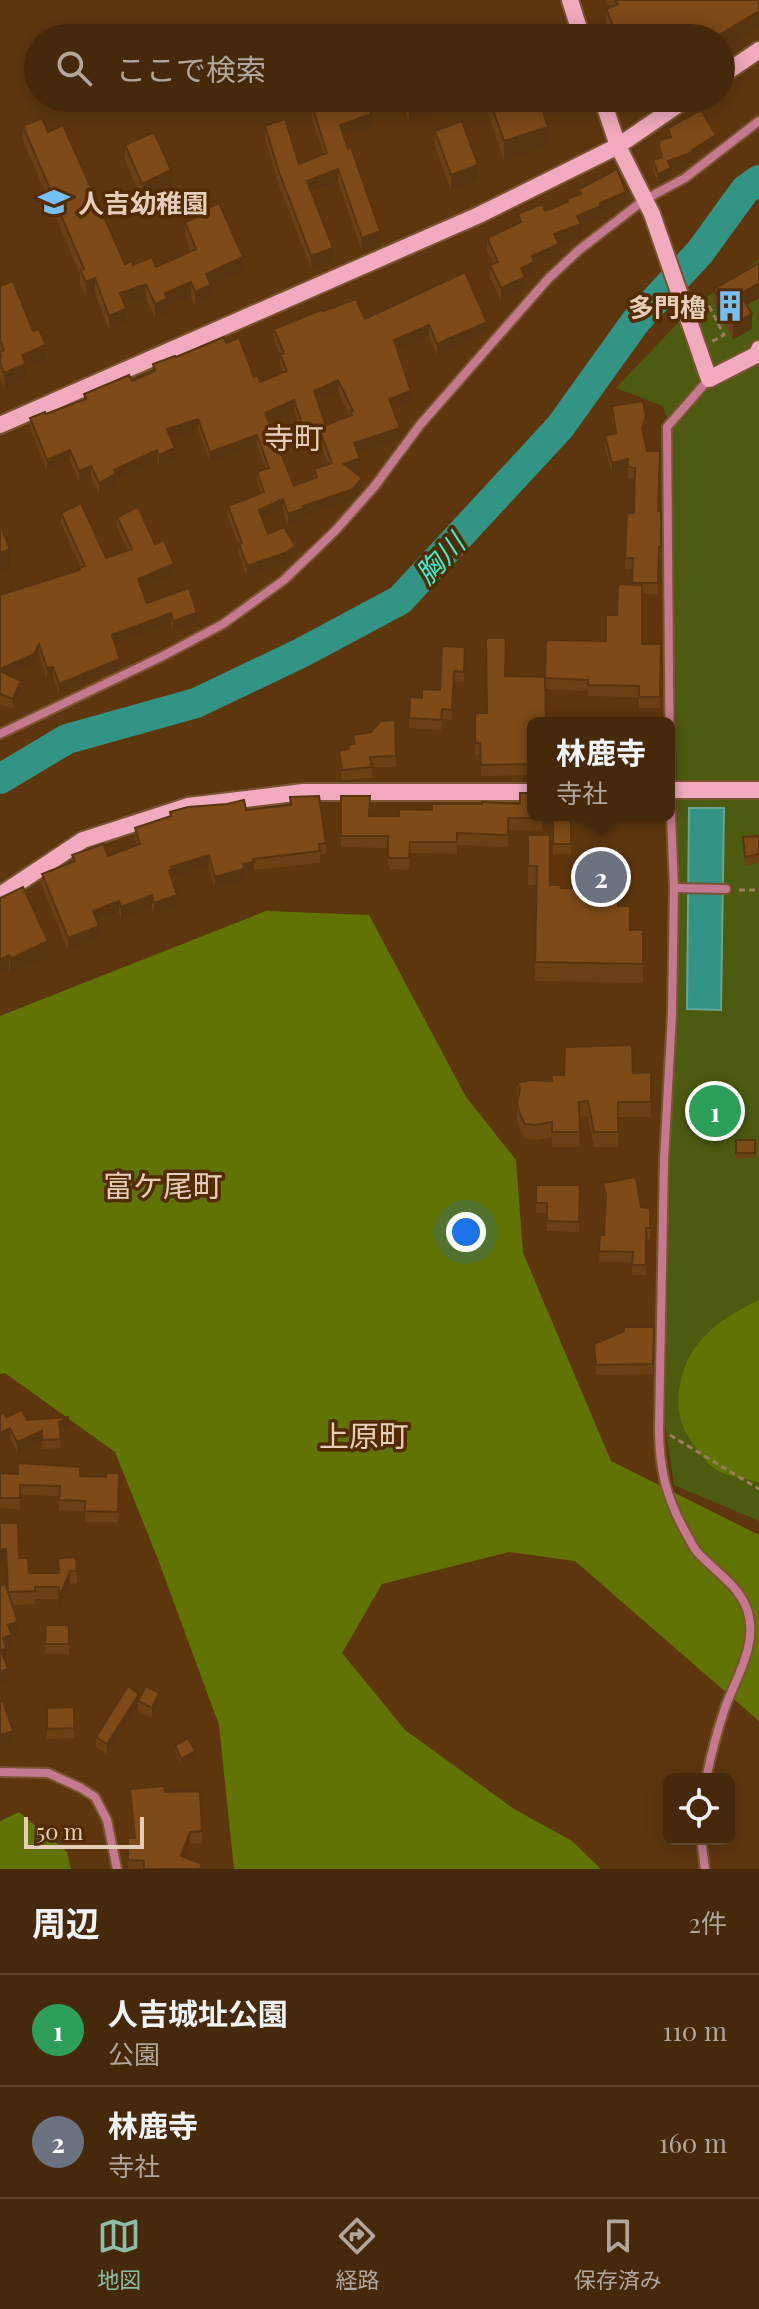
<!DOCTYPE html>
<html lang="ja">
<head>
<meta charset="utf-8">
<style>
	:root { --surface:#46280a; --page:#503418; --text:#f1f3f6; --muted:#b0a69c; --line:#5e442b; --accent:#8abfa5 }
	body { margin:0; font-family:"Playfair Display","Noto Sans JP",serif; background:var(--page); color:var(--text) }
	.controls { position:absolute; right:24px; bottom:24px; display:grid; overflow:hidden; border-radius:12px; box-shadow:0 4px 20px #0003 }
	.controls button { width:72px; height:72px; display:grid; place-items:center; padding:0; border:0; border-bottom:2px solid var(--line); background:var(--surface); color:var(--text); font:40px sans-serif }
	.scale { position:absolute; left:24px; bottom:20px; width:120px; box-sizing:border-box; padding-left:8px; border:4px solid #e6cdba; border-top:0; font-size:22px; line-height:28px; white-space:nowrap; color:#e6cdba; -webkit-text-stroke:6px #522b01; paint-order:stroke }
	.you { position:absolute; left:466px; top:1232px; width:28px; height:28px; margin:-20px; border:6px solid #fff; border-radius:50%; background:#1a73e8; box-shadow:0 0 0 12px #1a73e833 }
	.badge { display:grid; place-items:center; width:52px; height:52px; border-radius:50%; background:var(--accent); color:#fff; font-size:26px; font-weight:700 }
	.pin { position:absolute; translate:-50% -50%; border:4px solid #fff; box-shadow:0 2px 8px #0006 }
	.popup { position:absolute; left:527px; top:717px; width:148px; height:104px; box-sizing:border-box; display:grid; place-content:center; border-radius:12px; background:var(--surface); filter:drop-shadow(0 2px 6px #0005); font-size:26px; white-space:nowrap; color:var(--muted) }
	.popup b { font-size:30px; color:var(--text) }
	.popup::after { content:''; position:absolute; left:50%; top:100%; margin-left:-16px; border:16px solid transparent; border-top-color:var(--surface) }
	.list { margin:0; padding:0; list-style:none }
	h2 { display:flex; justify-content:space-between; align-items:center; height:104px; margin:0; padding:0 32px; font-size:34px }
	h2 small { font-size:26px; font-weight:400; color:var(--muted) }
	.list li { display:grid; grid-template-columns:52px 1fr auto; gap:24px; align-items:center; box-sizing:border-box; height:112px; padding:0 32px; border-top:2px solid var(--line) }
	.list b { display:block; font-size:30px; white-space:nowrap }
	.list p { margin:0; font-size:26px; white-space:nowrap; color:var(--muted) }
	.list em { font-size:26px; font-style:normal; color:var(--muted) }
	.icon { flex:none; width:44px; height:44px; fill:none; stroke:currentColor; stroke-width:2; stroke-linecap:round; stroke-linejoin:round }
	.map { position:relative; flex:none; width:759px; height:1869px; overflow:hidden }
	.search { position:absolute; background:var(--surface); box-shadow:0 4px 20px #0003; left:24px; right:24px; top:24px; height:88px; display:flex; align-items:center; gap:20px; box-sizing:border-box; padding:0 28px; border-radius:44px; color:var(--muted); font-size:30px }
	.sheet { height:328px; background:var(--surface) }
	nav { display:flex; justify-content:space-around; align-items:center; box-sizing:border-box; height:112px; border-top:2px solid var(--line); background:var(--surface); font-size:22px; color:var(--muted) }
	nav a { display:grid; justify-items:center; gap:4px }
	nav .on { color:var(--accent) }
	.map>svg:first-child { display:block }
	.green { fill:#4c5b0f }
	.forest { fill:#617403 }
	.water { fill:#319484; stroke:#67a594; stroke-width:2 }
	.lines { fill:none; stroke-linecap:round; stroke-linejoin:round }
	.river { stroke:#319484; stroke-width:30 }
	.street-casing { stroke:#795430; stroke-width:12 }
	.secondary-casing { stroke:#795430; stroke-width:20 }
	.path { stroke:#9d7c5e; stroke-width:3; stroke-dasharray:6 4; stroke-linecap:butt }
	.street { stroke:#c47990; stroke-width:8 }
	.secondary { stroke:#f1aabe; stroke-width:16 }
	.wall { fill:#6c4015; fill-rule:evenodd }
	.shaded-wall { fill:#583411 }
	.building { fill:#7d4a18; stroke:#583411; stroke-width:2; fill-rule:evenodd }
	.labels { text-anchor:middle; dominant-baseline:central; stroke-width:7; stroke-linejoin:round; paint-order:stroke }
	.poi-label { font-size:26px; font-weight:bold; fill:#e6cdba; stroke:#522b01; text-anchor:start }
	.water-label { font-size:28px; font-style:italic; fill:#32f2d8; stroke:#522b01 }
	.quarter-label { font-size:30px; fill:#e6cdba; stroke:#522b01 }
</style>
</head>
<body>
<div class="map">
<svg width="759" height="1869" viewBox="0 0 759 1869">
	<rect width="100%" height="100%" fill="#5e360e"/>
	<polygon class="green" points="759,260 759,1521 674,1485 665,1422 677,801 671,430 663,406 616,388 693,307"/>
	<g class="forest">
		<polygon points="266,911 369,915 466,1097 516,1160 523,1253 611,1461 759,1535 759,1721 575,1561 509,1552 382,1584 342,1653 405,1730 514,1809 572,1841 601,1869 234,1869 219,1725 159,1562 115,1452 5,1373 0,1374 0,1016"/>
		<path d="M759 1300V1483C746 1477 730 1478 718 1471 707 1465 697 1449 690 1439 680 1425 677 1409 679 1392 685 1343 717 1320 759 1300Z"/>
		<polygon points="19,1812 67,1852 71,1869 0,1869 0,1821"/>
	</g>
	<polygon class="water" points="689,808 724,808 721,1010 687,1009"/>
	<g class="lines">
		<polyline class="river" points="0,779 67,739 196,703 301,653 400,600 560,427 636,321 700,252 745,190 759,180"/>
		<defs>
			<g id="street">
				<polyline points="0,734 161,657 223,624 284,580 335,531 374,487 420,425 548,279 579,250 644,200 685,178 759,121"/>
				<polyline points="674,888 726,889"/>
				<polyline points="0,1772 48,1773 81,1788 95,1797 107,1820 117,1869"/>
				<path d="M706 1779C711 1755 717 1731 725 1708 736 1677 759 1644 747 1609 738 1585 715 1571 699 1554 693 1548 690 1540 686 1533 666 1498 659 1468 659 1428L664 1161 672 1014 674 888 670 790 667 427 709 379"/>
				<polyline points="701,1839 705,1869"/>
			</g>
			<g id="secondary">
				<polyline points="570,0 582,38"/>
				<polyline points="721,76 759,50"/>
				<polyline points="602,98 618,146 652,214 709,379 758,354 759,349"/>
				<polyline points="0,425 479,215 618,146 688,98"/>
				<polyline points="669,790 759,790"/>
				<polyline points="0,895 83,840 188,806 303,792 533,792"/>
			</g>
		</defs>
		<use href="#street" class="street-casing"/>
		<use href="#secondary" class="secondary-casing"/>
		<g class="path">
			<polyline points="709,306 724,335 711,342"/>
			<polyline points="739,890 759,890"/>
			<polyline points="670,1435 759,1489"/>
		</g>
		<use href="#street" class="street"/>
		<use href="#secondary" class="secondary"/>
	</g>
	<g class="wall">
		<polygon points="606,0 759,0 759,28 721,51 721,38 611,38 606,26 606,9 610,8"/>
		<polygon points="402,98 450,98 450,109 409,122"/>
		<polygon points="483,98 539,98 548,146 504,161"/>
		<polygon points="312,106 371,128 344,137 380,245 362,251 338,182 312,193 333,261 311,269 279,185 265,139 265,126 299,164 324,155 312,119"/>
		<polygon points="23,126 48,132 125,264 156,267 191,251 185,236 185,222 199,216 199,212 243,271 211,286 211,299 195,306 191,296 167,306 167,313 155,318 146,298 125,306 126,323 109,330 95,292 86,296 80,284 80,274 23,140"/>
		<polygon points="668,128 716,146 693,159 693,162 671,170 671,178 658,184 653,170 653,160 659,158 659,147 668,138"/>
		<polygon points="435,131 478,180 451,190 435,146"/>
		<polygon points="125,145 171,185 142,199 125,160"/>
		<polygon points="579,189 626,204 601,215 601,218 581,227 581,237 559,245 559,257 534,267 534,274 525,279 525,289 501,301 490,278 490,265 494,264 487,251 487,238 518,224 518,214 545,211 567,202 567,199 579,195"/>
		<polygon points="759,263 759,298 747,305 752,329 733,339 714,304 714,289"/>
		<polygon points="0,286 46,360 26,369 26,379 4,388 0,378"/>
		<path d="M323 311 365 319 487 332 437 355 429 336 397 350 411 402 393 408 400 439 358 453 360 469 353 471 362 489 353 500 304 516V519L288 525 283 510 263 519 268 534 295 557 285 564 247 577 239 555V547L228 517V506L261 493 257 483V472L266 469 257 445 210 462 198 430 171 439 175 459 159 466 157 461 116 480V485L99 493 91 477 79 482 70 461 47 470 30 429V418L46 414 84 400V394L132 381 153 372V364L226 343 254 377 260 382 283 372 280 365V355L274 340V329ZM338 391 350 416 326 425 317 400ZM294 411 304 440 313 437 316 446 321 444 328 464 314 469V478L294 486 269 422Z"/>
		<polygon points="612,406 646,427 643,434 658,511 661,511 661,558 659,558 658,594 642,594 642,644 661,644 660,708 639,708 639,697 588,696 588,691 545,689 533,723 533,777 528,777 528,775 481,776 480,754 475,755 475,713 486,713 505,676 545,677 606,641 632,584 633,569 625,569 625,558 634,513 635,479 628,478 628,470 612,474 605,447 605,436 615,434 612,417"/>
		<polygon points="61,513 106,558 128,551 117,527 117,517 155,544 174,574 141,588 147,603 197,623 173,631 171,623 115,644 120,669 59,694 53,677 47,678 39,654 34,664 8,675 21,691 13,709 0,704 0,595 43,582 79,570 81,568 61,523"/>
		<polygon points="465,647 464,682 454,681 452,720 442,719 441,730 409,728 410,697 422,698 440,690"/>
		<polygon points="395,720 396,767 372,767 372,778 342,780 339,761 339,751 348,749 353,745 353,735 371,732"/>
		<polygon points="341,796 370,816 542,815 542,830 508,830 508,847 457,845 457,854 410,853 409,870 390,869 388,866 388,848 341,847"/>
		<polygon points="290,797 326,843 326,854 320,855 320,863 254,870 254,873 244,875 244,880 215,888 209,866 172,878 177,907 154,914 152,907 121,919 119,912 97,921 99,937 68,950 42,886 42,874 72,862 72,855 108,856 137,845 135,839 135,828 170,817 170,812 246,810 290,805"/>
		<rect x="553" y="815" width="18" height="39"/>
		<polygon points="528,835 550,885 585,894 601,901 618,906 630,930 643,930 643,983 535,981 536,885 528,885"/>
		<polygon points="759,836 759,863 745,866 743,837"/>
		<polygon points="0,898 48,957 10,974 9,970"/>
		<polygon points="651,1072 651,1117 618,1117 618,1147 594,1147 588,1116 579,1117 580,1147 552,1147 552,1137 536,1140 525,1139 520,1129 517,1119 517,1083 633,1073"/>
		<polygon points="736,1140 755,1140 755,1158 736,1159"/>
		<polygon points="603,1183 641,1207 650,1208 650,1239 646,1239 646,1275 632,1275 632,1262 599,1262 600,1235 604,1235 605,1204"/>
		<polygon points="536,1185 580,1185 579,1232 547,1231 547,1213 536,1213"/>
		<polygon points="654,1327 653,1374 596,1375 594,1344"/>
		<polygon points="0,1414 6,1417 69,1426 60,1431 61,1448 42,1449 42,1440 17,1452 10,1438 0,1442"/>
		<polygon points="0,1473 106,1477 119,1473 118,1522 85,1522 85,1511 59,1510 59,1496 20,1495 20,1509 0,1508"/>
		<polygon points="76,1557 77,1583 70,1584 59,1610 59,1599 35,1599 35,1604 12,1605 18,1635 12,1637 12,1648 6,1650 6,1661 5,1661 8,1681 0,1684 7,1589 6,1561 19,1558 29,1573 58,1573"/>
		<polygon points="46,1625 69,1625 69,1654 45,1654"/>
		<polygon points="139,1698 159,1704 152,1718 138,1711 138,1706 107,1754 96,1747 96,1737"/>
		<polygon points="74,1707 74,1738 47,1739 47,1708"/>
		<polygon points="175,1745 195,1756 181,1764 175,1750"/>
		<polygon points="130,1789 165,1792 202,1831 202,1843 190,1844 185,1857 202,1869 128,1869 128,1838 134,1838"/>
	</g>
	<g class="shaded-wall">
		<polygon points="759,11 759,28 721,51 721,38 714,38"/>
		<polygon points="450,99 450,109 409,122 409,112"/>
		<polygon points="371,114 371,128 340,138 340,125"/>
		<polygon points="548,127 548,146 504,161 504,141"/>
		<polygon points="716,135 716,146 693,159 693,162 671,170 671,178 658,184 658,174 668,161 692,150"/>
		<polygon points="478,165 478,180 451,190 451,175"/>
		<polygon points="338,169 338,182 307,194 307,181"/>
		<polygon points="171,170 171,185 142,199 142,184"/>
		<polygon points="626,192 626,204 601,215 601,218 581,227 581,237 559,245 559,257 534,267 534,274 525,279 525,289 501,301 501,288 554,234 577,216 600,203"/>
		<polygon points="380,231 380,245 362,251 362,238"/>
		<polygon points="333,248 333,261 311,269 311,256"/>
		<polygon points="243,257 243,271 211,286 211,299 195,306 195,292 206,274"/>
		<polygon points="95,278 95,292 86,296 86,282"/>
		<polygon points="191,282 191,296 167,306 167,313 155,318 155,304 165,293"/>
		<polygon points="759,283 759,298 740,309 740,294"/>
		<polygon points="146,284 146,298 120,307 120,293"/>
		<polygon points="126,309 126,323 109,330 109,316"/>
		<polygon points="752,314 752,329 733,339 733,324"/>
		<polygon points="487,322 487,332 437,355 437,344"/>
		<polygon points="429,325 429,336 394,351 394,340"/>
		<polygon points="46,345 46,360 26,369 26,379 4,388 4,373 22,355"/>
		<polygon points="338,380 338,391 314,402 314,391"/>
		<polygon points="411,391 411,402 389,410 389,399"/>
		<polygon points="294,400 294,411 265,424 265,413"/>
		<polygon points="646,416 646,427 642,439 642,428"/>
		<polygon points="198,419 198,430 167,440 167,429"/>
		<polygon points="313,426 313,437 304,440 304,429"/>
		<polygon points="400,428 400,439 354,454 354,443"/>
		<polygon points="321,434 321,444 316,446 316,435"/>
		<polygon points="257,435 257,445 210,462 210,452"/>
		<polygon points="175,448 175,459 159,466 159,455"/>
		<polygon points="70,450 70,461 47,470 47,460"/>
		<polygon points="157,450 157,461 116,480 116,485 99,493 99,483 114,470"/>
		<polygon points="360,458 360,469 344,475 344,464"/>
		<polygon points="628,459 628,470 612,474 612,463"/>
		<polygon points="91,466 91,477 79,482 79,471"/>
		<polygon points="362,478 362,489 353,500 304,516 304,519 288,525 288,514 303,506"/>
		<polygon points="283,499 283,510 259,521 259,510"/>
		<polygon points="295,546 295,557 285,564 247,577 247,566"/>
		<polygon points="10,549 10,568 0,571 0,553"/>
		<polygon points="174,564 174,574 138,589 138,579"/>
		<polygon points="171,613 171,623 112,645 112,635"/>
		<polygon points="197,613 197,623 173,631 173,621"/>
		<polygon points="39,644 39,654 34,664 0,679 0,669"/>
		<polygon points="120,659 120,669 59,694 59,684"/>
		<polygon points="53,667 53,677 47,678 47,668"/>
		<polygon points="21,681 21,691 13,709 13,699"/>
		<polygon points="209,855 209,866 172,878 169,871 171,867"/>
		<polygon points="254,862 254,873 244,875 244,880 215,888 215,877 243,864"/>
		<polygon points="152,895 152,907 121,919 121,907"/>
		<polygon points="177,895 177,907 154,914 154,903"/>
		<polygon points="119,901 119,912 93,922 93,911"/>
		<polygon points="99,926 99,937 68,950 68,938"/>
		<polygon points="48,941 48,957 10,974 10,959"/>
		<polygon points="9,955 9,970 0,975 0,960"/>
		<polygon points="69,1417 69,1426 59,1432 59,1422"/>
		<polygon points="10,1428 10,1438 0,1442 0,1433"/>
		<polygon points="42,1431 42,1440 17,1452 17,1442"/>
		<polygon points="6,1549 6,1561 0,1563 0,1550"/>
		<polygon points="70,1571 70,1584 59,1610 59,1597"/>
		<polygon points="18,1622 18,1635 12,1637 12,1648 6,1650 6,1661 1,1663 3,1638 8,1625"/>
		<polygon points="8,1669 8,1681 0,1684 0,1672"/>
		<polygon points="159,1693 159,1704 152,1718 152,1708"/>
		<polygon points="139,1694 138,1706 107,1754 107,1744"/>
		<polygon points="13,1731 13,1741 0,1745 0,1735"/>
		<polygon points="195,1751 195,1756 181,1764 181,1759"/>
		<polygon points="190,1832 190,1844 181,1868 181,1856"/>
	</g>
	<g class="building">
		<polygon points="615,0 759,0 759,11 714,38 618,38 606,9 618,4"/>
		<polygon points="560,31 562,38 548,38 547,35"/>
		<polygon points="337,98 365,98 371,114 340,125 348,149 351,147 380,231 362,238 338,169 307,181 333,248 311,256 279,172 265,126 285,119 299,164 327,153 312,106"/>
		<polygon points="404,98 450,98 450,99 409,112"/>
		<polygon points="489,98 539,98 548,127 504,141"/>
		<polygon points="701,110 716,135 692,150 693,152 668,161 671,168 658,174 653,160 662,157 659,147 660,140 671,137 668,128"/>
		<polygon points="42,118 48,132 63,125 125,264 132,261 133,265 152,257 156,267 196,249 185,222 200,216 199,212 219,203 243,257 206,274 211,285 195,292 191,282 165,293 167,299 155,304 146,284 120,293 126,309 109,316 95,278 86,282 80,270 84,269 23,126"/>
		<polygon points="462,121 478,165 451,175 435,131"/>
		<polygon points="154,132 171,170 142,184 125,145"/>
		<polygon points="617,169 626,192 600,203 601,206 577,216 581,224 554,234 559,244 532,256 534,262 521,268 525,277 501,288 490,265 498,262 487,238 521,222 518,214 542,204 545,211 568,202 567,199 581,194 579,189"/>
		<polygon points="759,263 759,283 740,294 752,314 733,324 714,289"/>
		<path d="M465 272 487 322 437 344 429 325 394 340 411 391 389 399 400 428 354 443 360 458 344 464 362 478 353 489 303 506 304 508 288 514 283 499 259 510 268 534 284 527 295 546 285 553 247 566 239 544 242 543 228 506 264 492 257 472 269 468 257 435 210 452 198 419 167 429 175 448 159 455 157 450 114 470 116 474 99 483 91 466 79 471 70 450 47 460 30 418 45 412 46 414 86 399 84 394 129 375 132 381 155 371 153 364 175 356 176 357 224 337 226 343 239 338 254 377 258 375 260 382 287 371 280 354 284 353 274 329 323 309V311L356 299 365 319ZM338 380 353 411H350L352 415 326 425 314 391ZM294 400 304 429 313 426 316 435 321 434 332 463 314 469 317 477 294 486 265 413Z"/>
		<polygon points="13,281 33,331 39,329 46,345 22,355 26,364 4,373 0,363 0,358 1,357 0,352 4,350 0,340 0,286"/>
		<polygon points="643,401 646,416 642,428 647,451 660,451 658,511 661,511 661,547 659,547 658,583 632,583 633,558 625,558 627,513 634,513 635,468 628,467 628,459 612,463 605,436 616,433 612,406"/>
		<polygon points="81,503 106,558 132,549 117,517 138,507 155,544 164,540 174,564 138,579 147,603 189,588 197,613 173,621 171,613 112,635 120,659 59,684 53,667 47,668 39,644 34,654 0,669 0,595 80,570 79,568 85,566 61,513"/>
		<polygon points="0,525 10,549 0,553"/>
		<polygon points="618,584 642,585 642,644 661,644 660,697 639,697 639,686 588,685 588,680 545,678 546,723 533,723 533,766 528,766 528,764 481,765 480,743 475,743 475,713 487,713 486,638 506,638 505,676 545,677 546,640 606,641 606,615 617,615"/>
		<polygon points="442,646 465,647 464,672 454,671 452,710 442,709 441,720 409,718 410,697 422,698 422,689 440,690"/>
		<polygon points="0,671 21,681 13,699 0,694"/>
		<polygon points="395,720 396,756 370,757 372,767 342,770 339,751 349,749 348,745 355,744 353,735 371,732 381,721"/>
		<polygon points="520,793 533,793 533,815 542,815 542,818 508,818 508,835 457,833 457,842 410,842 409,858 390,858 388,855 388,836 341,836 341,796 370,796 369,816 399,816 399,809 432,810 432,804 482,804 482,802 520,804"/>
		<polygon points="319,796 326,843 319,844 320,851 253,859 254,862 243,864 244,869 215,877 209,855 171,867 172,870 169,871 177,895 154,903 152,895 121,907 119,901 93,911 99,926 68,938 42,874 75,861 72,855 103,844 108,856 140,844 135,828 171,816 170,812 188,807 227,804 244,800 246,810 291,805 290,797"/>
		<rect x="553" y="815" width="18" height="29"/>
		<polygon points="528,835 550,835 550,885 560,885 561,888 585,888 585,894 601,894 601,901 618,901 618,906 630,906 630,930 643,930 643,964 535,962 537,866 528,866"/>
		<polygon points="759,836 759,854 745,857 743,837"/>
		<polygon points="23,887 48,941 10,959 9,955 0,960 0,898"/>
		<polygon points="632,1045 633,1073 651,1072 651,1102 618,1102 618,1132 594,1132 588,1101 579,1102 580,1132 552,1132 552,1122 536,1125 525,1124 520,1114 517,1104 520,1088 517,1083 530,1080 552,1081 552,1075 564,1075 565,1047"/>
		<rect x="736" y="1140" width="19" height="13"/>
		<polygon points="636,1177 641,1207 650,1208 650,1228 646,1228 646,1265 632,1265 633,1252 599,1251 600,1235 604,1235 606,1195 603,1183"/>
		<polygon points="536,1185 580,1185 579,1222 547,1221 547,1203 536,1203"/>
		<polygon points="624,1327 654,1327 653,1364 596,1365 594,1344 624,1331"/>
		<polygon points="22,1410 27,1420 69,1417 59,1422 61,1439 42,1440 42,1431 17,1442 10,1428 0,1433 0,1414 4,1412 6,1417"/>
		<polygon points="18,1463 80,1467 80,1476 106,1477 106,1473 119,1473 118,1512 85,1511 85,1501 59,1500 60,1486 20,1485 20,1498 0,1498 0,1473 18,1474"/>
		<polygon points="0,1523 18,1523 19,1558 28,1558 29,1573 59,1573 58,1558 76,1557 77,1571 70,1571 59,1597 59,1587 35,1587 35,1591 8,1592 18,1622 8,1625 12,1635 3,1638 6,1649 1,1650 8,1669 0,1672 0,1586 5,1584 8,1591 6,1549 0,1550"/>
		<polygon points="46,1625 69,1625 69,1644 45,1644"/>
		<polygon points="128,1686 139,1694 107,1744 96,1737"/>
		<polygon points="146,1686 159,1693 152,1708 138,1701"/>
		<polygon points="3,1701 13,1731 0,1735 0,1702"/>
		<polygon points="74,1707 74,1728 47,1729 47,1708"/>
		<polygon points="188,1738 195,1751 181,1759 175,1745"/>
		<polygon points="164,1786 165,1792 200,1791 202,1831 190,1832 181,1856 202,1864 200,1869 144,1869 144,1861 128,1860 128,1838 135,1838 130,1789"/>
	</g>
	<defs>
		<symbol id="school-bare" viewBox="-9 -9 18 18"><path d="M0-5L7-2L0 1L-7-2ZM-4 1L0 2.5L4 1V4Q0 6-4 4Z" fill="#74c0f6" stroke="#522b01" stroke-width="2.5" paint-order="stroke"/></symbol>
		<symbol id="building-bare" viewBox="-9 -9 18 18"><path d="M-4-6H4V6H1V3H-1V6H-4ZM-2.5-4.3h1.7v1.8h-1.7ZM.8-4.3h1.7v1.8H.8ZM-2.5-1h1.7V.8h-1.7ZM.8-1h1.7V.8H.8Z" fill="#74c0f6" stroke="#522b01" stroke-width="2.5" paint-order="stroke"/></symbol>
	</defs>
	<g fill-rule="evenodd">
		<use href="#school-bare" x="32" y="180" width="44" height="44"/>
		<use href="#building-bare" x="708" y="284" width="44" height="44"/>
	</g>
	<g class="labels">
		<g class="poi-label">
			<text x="78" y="202">人吉幼稚園</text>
			<text x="706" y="306" text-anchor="end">多門櫓</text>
		</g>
		<g class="water-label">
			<text transform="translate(439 558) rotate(-47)">胸川</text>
		</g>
		<g class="quarter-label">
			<text x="294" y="437">寺町</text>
			<text x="163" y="1185">富ケ尾町</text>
			<text x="364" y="1435">上原町</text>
		</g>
	</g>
</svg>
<div class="controls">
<button><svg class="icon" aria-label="locate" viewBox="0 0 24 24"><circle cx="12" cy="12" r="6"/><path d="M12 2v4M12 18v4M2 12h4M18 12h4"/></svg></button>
</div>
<div class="scale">50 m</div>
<div class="you"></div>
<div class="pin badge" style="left:715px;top:1111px;background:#2e9e5b">1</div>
<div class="pin badge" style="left:601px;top:877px;background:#6b7280">2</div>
<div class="popup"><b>林鹿寺</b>寺社</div>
<div class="search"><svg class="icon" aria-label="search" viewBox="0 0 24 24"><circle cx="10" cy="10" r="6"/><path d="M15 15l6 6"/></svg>ここで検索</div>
</div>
<section class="sheet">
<h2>周辺<small>2件</small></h2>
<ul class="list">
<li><span class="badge" style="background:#2e9e5b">1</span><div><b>人吉城址公園</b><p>公園</p></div><em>110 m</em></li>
<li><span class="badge" style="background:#6b7280">2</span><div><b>林鹿寺</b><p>寺社</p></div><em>160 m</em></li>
</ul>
</section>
<nav>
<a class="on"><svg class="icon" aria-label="map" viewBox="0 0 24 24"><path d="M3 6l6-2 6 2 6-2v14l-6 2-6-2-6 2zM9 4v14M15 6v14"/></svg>地図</a>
<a><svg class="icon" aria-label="directions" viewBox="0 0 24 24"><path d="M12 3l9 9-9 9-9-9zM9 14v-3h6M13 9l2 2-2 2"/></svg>経路</a>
<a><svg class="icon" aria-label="saved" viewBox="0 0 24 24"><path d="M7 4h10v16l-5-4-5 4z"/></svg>保存済み</a>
</nav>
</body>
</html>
